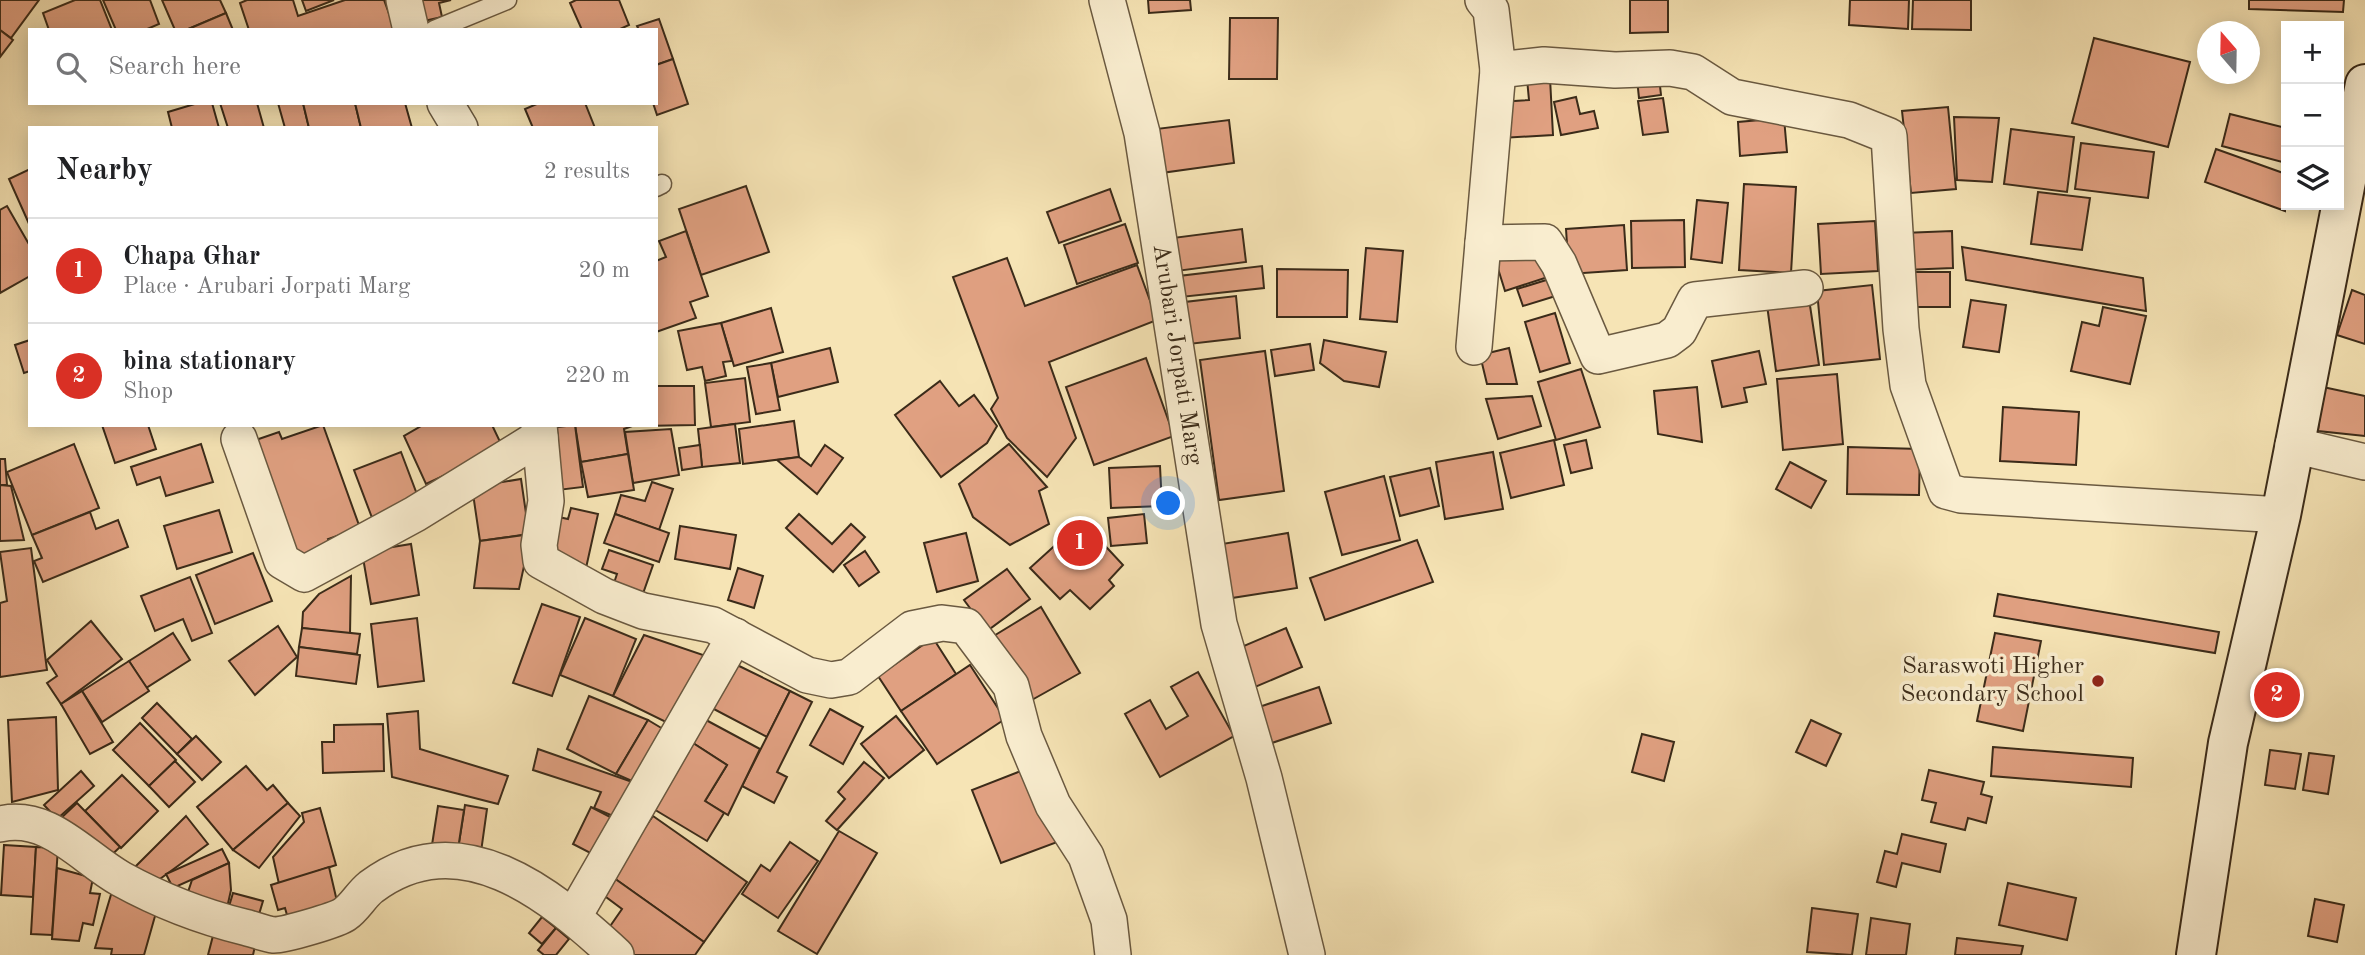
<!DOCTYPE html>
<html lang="en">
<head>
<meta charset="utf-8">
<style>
	:root { --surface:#fff; --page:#f2f2f2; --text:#202124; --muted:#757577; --line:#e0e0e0; --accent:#d93025 }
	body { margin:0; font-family:"Old Standard TT",serif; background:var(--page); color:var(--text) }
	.controls { position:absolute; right:21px; top:21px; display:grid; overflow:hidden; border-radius:0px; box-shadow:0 4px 18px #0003 }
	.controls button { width:63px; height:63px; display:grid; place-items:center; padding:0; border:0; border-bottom:2px solid var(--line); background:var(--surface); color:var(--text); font:35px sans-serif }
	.compass { position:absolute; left:2197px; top:21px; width:63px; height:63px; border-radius:50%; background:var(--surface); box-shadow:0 4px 18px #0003; rotate:340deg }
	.you { position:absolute; left:1169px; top:504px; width:24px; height:24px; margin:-18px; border:5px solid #fff; border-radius:50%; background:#1a73e8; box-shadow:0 0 0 10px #1a73e833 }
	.badge { display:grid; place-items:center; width:46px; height:46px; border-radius:50%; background:var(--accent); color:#fff; font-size:23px; font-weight:700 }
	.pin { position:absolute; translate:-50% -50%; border:4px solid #fff; box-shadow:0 2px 7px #0006 }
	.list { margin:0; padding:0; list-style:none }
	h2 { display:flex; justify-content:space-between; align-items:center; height:91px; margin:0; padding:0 28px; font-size:30px }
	h2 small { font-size:23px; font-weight:400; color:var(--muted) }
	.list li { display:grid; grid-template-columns:46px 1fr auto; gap:21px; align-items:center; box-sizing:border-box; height:105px; padding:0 28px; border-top:2px solid var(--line) }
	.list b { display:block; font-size:26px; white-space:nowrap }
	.list p { margin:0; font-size:23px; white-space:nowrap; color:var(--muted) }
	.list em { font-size:23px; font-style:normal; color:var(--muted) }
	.icon { flex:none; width:38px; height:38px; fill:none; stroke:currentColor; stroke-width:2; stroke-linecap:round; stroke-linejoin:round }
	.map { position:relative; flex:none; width:2365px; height:955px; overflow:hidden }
	.search { position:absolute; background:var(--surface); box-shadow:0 4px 18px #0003; left:28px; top:28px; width:630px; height:77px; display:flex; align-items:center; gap:18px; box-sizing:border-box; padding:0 24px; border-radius:0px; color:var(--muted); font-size:26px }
	.panel { position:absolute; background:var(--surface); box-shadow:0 4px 18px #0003; left:28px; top:126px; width:630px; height:301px; border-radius:0px }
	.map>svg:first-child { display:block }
	.building { fill:#e0a081; stroke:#3b2b19; stroke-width:2 }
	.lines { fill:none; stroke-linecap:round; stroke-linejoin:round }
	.lane-casing { stroke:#6a5940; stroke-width:21 }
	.street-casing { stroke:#6a5940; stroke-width:38 }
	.secondary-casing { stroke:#3b2b19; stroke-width:42 }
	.lane { stroke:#f9edcf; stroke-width:18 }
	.street { stroke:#f9edcf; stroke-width:35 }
	.secondary { stroke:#f9edcf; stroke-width:38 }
	.poi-dot { fill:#8f2418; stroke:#f9edcf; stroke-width:2.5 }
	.labels { text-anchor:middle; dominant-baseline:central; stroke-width:7; stroke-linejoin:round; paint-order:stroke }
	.street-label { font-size:24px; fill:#3b2b19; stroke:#f9edcf }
	.poi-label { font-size:24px; fill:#3b2b19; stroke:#f9edcf; text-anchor:end }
</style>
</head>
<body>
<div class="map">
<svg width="2365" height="955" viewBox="0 0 2365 955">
	<rect width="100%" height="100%" fill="#f6e4b5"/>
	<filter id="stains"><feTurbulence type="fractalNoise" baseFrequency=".00286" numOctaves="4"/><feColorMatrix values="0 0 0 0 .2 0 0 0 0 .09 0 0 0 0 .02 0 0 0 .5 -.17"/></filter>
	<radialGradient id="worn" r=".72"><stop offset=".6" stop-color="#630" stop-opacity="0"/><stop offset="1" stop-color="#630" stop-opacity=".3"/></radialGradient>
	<g class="building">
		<polygon points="0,0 39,0 11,38 0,30"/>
		<polygon points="75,0 100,0 112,30 49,30 43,13"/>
		<polygon points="103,0 150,0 159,24 145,30 116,30"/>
		<polygon points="162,0 220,0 226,13 186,30 175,30"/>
		<polygon points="247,0 293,0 298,16 345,0 384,0 395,30 249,30 240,3"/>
		<polygon points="302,0 334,0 306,11"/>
		<polygon points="409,0 451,0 439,3 442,17 415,23"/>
		<polygon points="576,0 619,0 629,25 618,30 582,30 570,3"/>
		<polygon points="1148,0 1190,0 1191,10 1149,13"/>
		<polygon points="1630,0 1668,0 1668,32 1630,33"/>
		<polygon points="1850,0 1909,0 1908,29 1849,25"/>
		<polygon points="1913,0 1971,0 1971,30 1912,29"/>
		<polygon points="2249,0 2344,0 2343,12 2249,9"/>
		<polygon points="226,13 233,30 186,30"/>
		<polygon points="1230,18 1278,18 1277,79 1229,79"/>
		<polygon points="659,19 673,59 656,65 656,30 639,30 637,26"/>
		<polygon points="0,30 13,40 0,57"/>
		<polygon points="2094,38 2190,62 2168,147 2072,123"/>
		<polygon points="673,59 688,104 657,115 653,103 656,103 656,65"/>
		<polygon points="1659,77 1661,95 1639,98 1637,79"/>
		<polygon points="1550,78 1553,135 1501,138 1499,102 1529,100 1527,79"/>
		<polygon points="1576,97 1580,114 1594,111 1598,128 1561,135 1554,102"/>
		<polygon points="1663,98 1668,132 1643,135 1638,101"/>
		<polygon points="198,103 212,103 219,128 172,128 168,112"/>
		<polygon points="220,103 257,103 264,128 228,128"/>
		<polygon points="278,103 303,103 309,128 285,128"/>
		<polygon points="303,103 355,103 361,128 309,128"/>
		<polygon points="355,103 405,103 412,128 361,128"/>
		<polygon points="539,103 585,103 595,128 533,128 525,109"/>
		<polygon points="1948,107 1956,189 1911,193 1902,111"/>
		<polygon points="2230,114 2286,128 2286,163 2222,146"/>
		<polygon points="1954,117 1999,118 1992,182 1957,180"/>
		<polygon points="1784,118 1787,152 1740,156 1738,122"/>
		<polygon points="1229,120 1234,163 1161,173 1156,129"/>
		<polygon points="2011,129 2074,137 2067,192 2004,184"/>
		<polygon points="2081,143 2154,152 2148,198 2075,189"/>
		<polygon points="2216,149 2286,174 2285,211 2205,182"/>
		<polygon points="30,169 30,226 9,179"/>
		<polygon points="1744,184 1796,187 1791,273 1739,270"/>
		<polygon points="746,186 769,252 701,275 679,209"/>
		<polygon points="1110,189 1121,221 1059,243 1047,212"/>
		<polygon points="2038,192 2090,198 2082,250 2031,244"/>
		<polygon points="1697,200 1728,203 1722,263 1691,259"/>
		<polygon points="7,206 30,246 30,276 0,293 0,210"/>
		<polygon points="1684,220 1685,267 1632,268 1631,221"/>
		<polygon points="1875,221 1878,271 1821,274 1818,224"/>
		<polygon points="1125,224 1138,263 1077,284 1064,245"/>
		<polygon points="1624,225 1627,270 1569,274 1566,229"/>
		<polygon points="1242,229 1246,262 1169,272 1165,239"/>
		<polygon points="686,231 708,296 690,302 696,318 656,332 656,261 666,257 659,241"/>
		<polygon points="1952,231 1953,268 1904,270 1903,233"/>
		<polygon points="1541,244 1551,276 1505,291 1495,259"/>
		<polygon points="1962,247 2143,278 2146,311 1966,280"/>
		<polygon points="1366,248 1403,251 1397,322 1360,319"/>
		<polygon points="1007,258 1025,306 1137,265 1157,320 1049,362 1076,438 1047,477 1007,438 991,409 998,398 953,277"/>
		<polygon points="1262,266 1264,288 1181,297 1179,276"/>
		<polygon points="1277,269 1348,270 1347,317 1277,317"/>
		<rect x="1904" y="272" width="46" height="35"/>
		<polygon points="1556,277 1562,294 1523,306 1517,289"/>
		<polygon points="1872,285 1880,359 1824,365 1817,291"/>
		<polygon points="2352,290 2365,295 2365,344 2337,335"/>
		<polygon points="1236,296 1240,338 1189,344 1185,302"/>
		<polygon points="1809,299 1819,365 1776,371 1767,305"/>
		<polygon points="1971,300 2006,305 1999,352 1963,347"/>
		<polygon points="2103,307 2146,316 2130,384 2071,371 2082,322 2099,326"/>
		<polygon points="771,308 783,352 734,366 721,323"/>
		<polygon points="1555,313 1570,363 1540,372 1525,322"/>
		<polygon points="721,323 732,361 723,362 726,376 705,381 702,367 687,370 678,331"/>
		<polygon points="30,340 30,371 24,373 15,345"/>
		<polygon points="1324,340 1386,352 1379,387 1344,381 1320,363"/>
		<polygon points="1310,344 1314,370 1275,376 1271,350"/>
		<polygon points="830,348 838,382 778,397 771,363"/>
		<polygon points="1509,348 1517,384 1487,384 1480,355"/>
		<polygon points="1265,351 1284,491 1219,500 1200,360"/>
		<polygon points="1759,351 1766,384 1744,388 1747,402 1722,407 1712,361"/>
		<polygon points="1146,358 1174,436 1094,465 1066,387"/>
		<polygon points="771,363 780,410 756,414 747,367"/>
		<polygon points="1581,369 1600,427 1556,440 1538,382"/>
		<polygon points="1837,374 1843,444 1783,450 1777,379"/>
		<polygon points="745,378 750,422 711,427 705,383"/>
		<polygon points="940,381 959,406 974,395 997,426 987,443 941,477 895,415"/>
		<polygon points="656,386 694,386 695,425 640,426 656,425"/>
		<polygon points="1697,387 1702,442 1658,434 1654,391"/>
		<polygon points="2323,387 2365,396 2365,436 2318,431"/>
		<polygon points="1532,396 1541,426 1498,439 1486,399"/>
		<polygon points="2003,407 2079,412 2076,465 2000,461"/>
		<polygon points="794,421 799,457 743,464 739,429"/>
		<polygon points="735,424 740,463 702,467 698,429"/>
		<polygon points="102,425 148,425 156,449 115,463"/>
		<polygon points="323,425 360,528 328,539 332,550 309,559 292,553 250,442 279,432 282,439"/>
		<polygon points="423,425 492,425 503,448 426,484 404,436"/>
		<polygon points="575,425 635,425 624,429 628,454 581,462"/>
		<polygon points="575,425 583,487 558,490 549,428"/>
		<polygon points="671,429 679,475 633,483 625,432"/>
		<polygon points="1554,440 1564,485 1511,498 1500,453"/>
		<polygon points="1586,440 1592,468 1571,473 1564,445"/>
		<polygon points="74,444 99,508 32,535 7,472"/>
		<polygon points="201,444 213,482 166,496 160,477 137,485 131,467"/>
		<polygon points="1009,444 1047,487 1039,491 1049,524 1010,545 973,517 959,484"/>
		<polygon points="700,445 702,467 682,470 679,448"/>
		<polygon points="825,445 843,458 817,494 777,460 799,457 811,466"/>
		<polygon points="1848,447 1920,449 1919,495 1847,494"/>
		<polygon points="401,452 421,505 374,523 354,470"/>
		<polygon points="1493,452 1503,509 1445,519 1436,462"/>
		<polygon points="628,454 634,490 588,497 581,462"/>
		<polygon points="0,459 5,459 7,485 0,485"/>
		<polygon points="1790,462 1826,481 1811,508 1776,489"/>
		<polygon points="1160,466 1162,506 1111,508 1109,468"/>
		<polygon points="1430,468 1439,506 1400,516 1390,477"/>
		<polygon points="1384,476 1400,540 1342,555 1325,492"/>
		<polygon points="521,479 529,534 480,541 472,487"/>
		<polygon points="652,482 673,489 659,530 615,514 621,495 645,501"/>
		<polygon points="0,485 11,486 24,540 0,541"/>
		<polygon points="571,508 598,514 586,568 544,559 554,516 568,519"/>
		<polygon points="219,510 232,552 177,569 164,526"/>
		<polygon points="90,512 96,529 118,520 128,547 43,582 34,561 42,558 32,535"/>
		<polygon points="615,514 669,533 659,562 604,543"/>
		<polygon points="799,514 832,544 851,524 865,537 833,572 786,528"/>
		<polygon points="1144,514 1147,543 1111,546 1108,518"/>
		<polygon points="1082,521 1123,565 1109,580 1114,586 1090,609 1070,590 1060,599 1030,568"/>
		<polygon points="680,526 736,535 730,569 675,559"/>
		<polygon points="966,533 978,581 937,592 924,543"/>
		<polygon points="1288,533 1297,588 1219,600 1210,546"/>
		<polygon points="531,534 519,589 474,588 480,541"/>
		<polygon points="1417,540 1433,582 1325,620 1310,578"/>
		<polygon points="411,544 419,595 371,604 362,552"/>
		<polygon points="31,548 47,670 0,677 0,603 7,601 0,552"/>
		<polygon points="609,550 653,565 639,605 610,595 617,574 602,569"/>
		<polygon points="865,551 879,572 859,586 844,565"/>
		<polygon points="253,553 272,601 215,624 196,575"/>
		<polygon points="738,568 763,576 754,608 728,600"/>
		<polygon points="1007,569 1030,599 987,631 964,600"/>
		<polygon points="351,576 350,634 302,628 303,612 319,594"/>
		<polygon points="190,577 212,633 192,641 183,619 155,631 141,596"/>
		<polygon points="1998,594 2219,632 2215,653 1994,616"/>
		<polygon points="542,604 580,617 552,696 513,683"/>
		<polygon points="1041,607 1080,673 1030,701 992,637"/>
		<polygon points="417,618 424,681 378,687 371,624"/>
		<polygon points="585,618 636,639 613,696 560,675"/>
		<polygon points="91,621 122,659 61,704 47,683 57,676 47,660"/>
		<polygon points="278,626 297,657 255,695 229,661"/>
		<polygon points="302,628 360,634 357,654 299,647"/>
		<polygon points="1286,628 1302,667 1248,690 1232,651"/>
		<polygon points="173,633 190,660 146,688 129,661"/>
		<polygon points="1995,633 2041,641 2023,731 1977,721"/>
		<polygon points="644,635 709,657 674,726 613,696"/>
		<polygon points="933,638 956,674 901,711 878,676"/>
		<polygon points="299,647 360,655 356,684 296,676"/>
		<polygon points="129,661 149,691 102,722 82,691"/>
		<polygon points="733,663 790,691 767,737 710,707"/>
		<polygon points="970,665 1005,719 937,764 901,711"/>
		<polygon points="1198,672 1234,736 1160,777 1125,714 1150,700 1166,729 1188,716 1171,687"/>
		<polygon points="1319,687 1331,723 1266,745 1253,709"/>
		<polygon points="82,691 113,742 90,754 61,704"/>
		<polygon points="790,691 812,702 777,772 787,777 774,803 742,786"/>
		<polygon points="589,696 648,720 616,774 567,749"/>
		<polygon points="157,703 192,739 177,754 142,718"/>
		<polygon points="830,709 863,727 843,764 810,745"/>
		<polygon points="418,711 420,749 508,776 498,804 392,777 387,714"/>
		<polygon points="896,716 924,750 889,778 861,744"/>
		<polygon points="56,717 58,790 12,802 8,720"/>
		<polygon points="648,720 673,735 641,785 616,774"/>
		<polygon points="706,720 760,749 728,815 705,801 727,765 693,743"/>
		<polygon points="1811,720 1841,734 1826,766 1796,752"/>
		<polygon points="140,723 176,760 149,786 113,750"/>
		<polygon points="383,724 384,771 323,773 322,742 334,742 334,725"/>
		<polygon points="1642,734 1674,742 1664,781 1632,772"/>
		<polygon points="196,736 221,762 202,780 177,754"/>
		<polygon points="693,743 727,765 705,801 724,813 707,841 652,808"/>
		<polygon points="1993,747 2133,758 2131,787 1991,776"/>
		<polygon points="538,749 641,785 625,821 594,808 601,792 533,770"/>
		<polygon points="2270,750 2301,754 2295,789 2265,785"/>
		<polygon points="2309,753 2334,756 2328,794 2303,790"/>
		<polygon points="175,761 195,782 169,807 149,786"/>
		<polygon points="864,762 884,778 837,830 826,821 845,799 838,792"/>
		<polygon points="246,766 267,790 273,785 288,803 233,850 197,807"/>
		<polygon points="1031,767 1060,841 1001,863 972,790"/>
		<polygon points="1929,770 1984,782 1981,794 1992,797 1986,823 1968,818 1965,830 1931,822 1936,803 1922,800"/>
		<polygon points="81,771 94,786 57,819 44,805"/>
		<polygon points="122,775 158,811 121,848 85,811"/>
		<polygon points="77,803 120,847 102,864 59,820"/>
		<polygon points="288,803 300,816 259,868 233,850"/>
		<polygon points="465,805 487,809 481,852 458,849"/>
		<polygon points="438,806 464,810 458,849 432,845"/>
		<polygon points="591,807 616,820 598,857 573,844"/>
		<polygon points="320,808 336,865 279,884 273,857 304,822 302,813"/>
		<polygon points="186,816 208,844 153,884 134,868"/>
		<polygon points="653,816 747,882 704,942 611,876"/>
		<polygon points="839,831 877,853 817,954 778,931"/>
		<polygon points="1902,834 1946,844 1940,872 1902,863 1896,887 1877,882 1885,851 1897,854"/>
		<polygon points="790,842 818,861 778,918 742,894 761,865 770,871"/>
		<polygon points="4,845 36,847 33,897 1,895"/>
		<polygon points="36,847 58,848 52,935 31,934"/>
		<polygon points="222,849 229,863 173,888 166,874"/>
		<polygon points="229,863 231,890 227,908 186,898 192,880"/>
		<polygon points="329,867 339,910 289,922 285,908 278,910 271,885"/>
		<polygon points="57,868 93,878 90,893 100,894 93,925 83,923 79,941 52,939"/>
		<polygon points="614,878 704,942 695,955 631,955 604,935 622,909 602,894"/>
		<polygon points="2008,883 2076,898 2067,940 1999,925"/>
		<polygon points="113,888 159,902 144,955 111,955 112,949 95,948"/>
		<polygon points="233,893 263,901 257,921 227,913"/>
		<polygon points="2315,899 2344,905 2337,942 2308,936"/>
		<polygon points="1812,908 1858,914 1852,955 1807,952"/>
		<polygon points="542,917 556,928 542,944 529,933"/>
		<polygon points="1871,918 1910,924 1906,955 1866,955"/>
		<polygon points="215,928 257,937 253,955 208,955"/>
		<polygon points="556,928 569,939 556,955 544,955 538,950"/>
		<polygon points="1957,938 2023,946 2021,955 1955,955"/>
	</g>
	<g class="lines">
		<defs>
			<g id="lane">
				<polyline points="434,30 507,0"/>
				<polyline points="656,187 662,184"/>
			</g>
			<g id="street">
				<polyline points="404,0 411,30"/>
				<path id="s1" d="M1107 0 1142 133 1219 624 1264 778 1307 955"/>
				<polyline points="1483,0 1491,10 1498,70 1544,65 1615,70 1670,68 1693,72 1732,97 1849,120 1889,136 1901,329 1908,385 1946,491 1961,495 2281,515"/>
				<polyline points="445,103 460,128"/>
				<polyline points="1483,243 1545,242 1559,264 1598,356 1667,340 1679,331 1695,300 1805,288"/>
				<polyline points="1474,347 1498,70"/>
				<polyline points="539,425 546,501 539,545 541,561 604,596 643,611 713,625 807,675 831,680 849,677 912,629 942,623 966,626 1011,686 1024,736 1053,805 1086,856 1109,920 1113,955"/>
				<polyline points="239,439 282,561 304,574 415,514 540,437"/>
				<polyline points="2293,445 2365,462"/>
				<path d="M0 824C49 813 82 857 121 879 161 901 199 916 244 927 253 929 265 934 274 935 285 935 337 920 345 914 355 907 361 895 371 887 460 820 550 894 616 955"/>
				<polyline points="574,916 735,636"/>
			</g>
			<polyline id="secondary" points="2196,955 2228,743 2281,515 2365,84"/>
		</defs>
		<use href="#lane" class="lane-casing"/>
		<use href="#street" class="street-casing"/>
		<use href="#secondary" class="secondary-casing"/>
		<use href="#lane" class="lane"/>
		<use href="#street" class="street"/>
		<use href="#secondary" class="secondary"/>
	</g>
	<circle class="poi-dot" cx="2098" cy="681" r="7"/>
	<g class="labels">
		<g class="street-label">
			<text stroke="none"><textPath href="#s1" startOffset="362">Arubari Jorpati Marg</textPath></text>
		</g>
		<g class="poi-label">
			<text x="2084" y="667">Saraswoti Higher<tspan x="2084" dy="28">Secondary School</tspan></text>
		</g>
	</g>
	<rect width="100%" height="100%" filter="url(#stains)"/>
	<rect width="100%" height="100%" fill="url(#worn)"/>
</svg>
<div class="controls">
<button>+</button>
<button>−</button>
<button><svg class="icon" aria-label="layers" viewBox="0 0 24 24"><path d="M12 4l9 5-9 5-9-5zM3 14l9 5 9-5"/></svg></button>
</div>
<svg class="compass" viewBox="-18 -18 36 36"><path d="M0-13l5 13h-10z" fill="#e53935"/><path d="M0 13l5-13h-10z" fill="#757577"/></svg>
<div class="you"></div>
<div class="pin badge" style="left:1080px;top:543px">1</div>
<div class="pin badge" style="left:2277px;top:695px">2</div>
<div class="search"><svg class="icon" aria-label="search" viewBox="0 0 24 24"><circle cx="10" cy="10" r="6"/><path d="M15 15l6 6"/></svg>Search here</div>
<section class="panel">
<h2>Nearby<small>2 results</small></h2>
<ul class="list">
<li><span class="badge">1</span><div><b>Chapa Ghar</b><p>Place · Arubari Jorpati Marg</p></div><em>20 m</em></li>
<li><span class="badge">2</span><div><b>bina stationary</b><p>Shop</p></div><em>220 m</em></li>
</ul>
</section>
</div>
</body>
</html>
